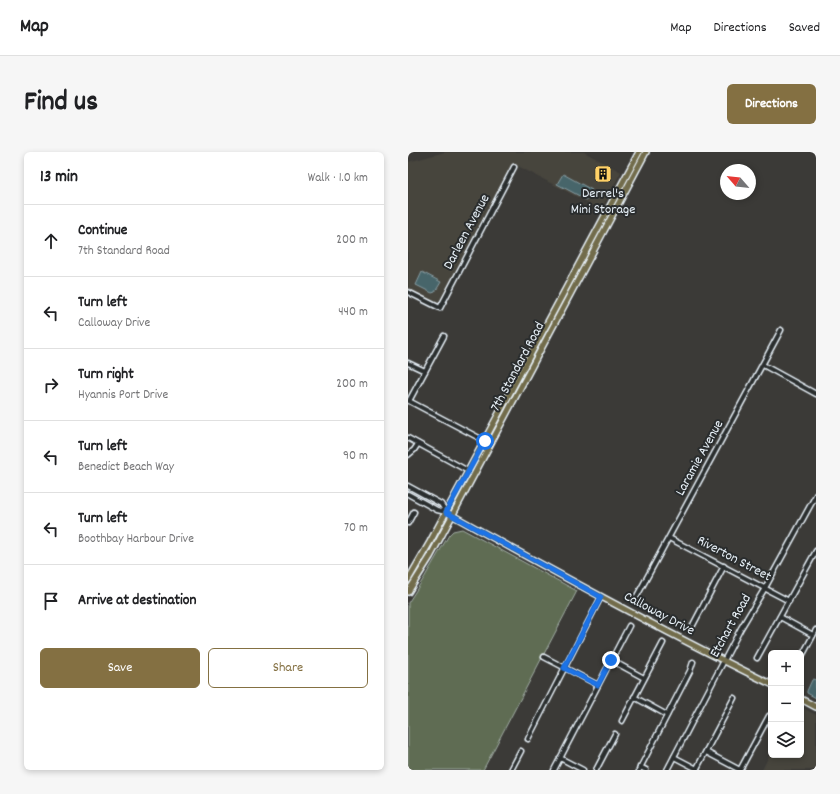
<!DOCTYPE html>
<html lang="en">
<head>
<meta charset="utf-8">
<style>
	:root { --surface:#fff; --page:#f6f6f6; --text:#202124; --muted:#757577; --line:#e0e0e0; --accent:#847042 }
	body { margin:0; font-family:Dekko,sans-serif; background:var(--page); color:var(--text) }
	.controls { position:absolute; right:12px; bottom:12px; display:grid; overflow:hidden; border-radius:6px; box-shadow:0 2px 6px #0003 }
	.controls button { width:36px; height:36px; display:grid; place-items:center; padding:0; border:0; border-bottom:1px solid var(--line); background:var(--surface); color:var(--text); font:20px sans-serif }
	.compass { position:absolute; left:312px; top:12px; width:36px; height:36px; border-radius:50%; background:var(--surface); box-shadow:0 2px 6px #0003; rotate:298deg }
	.stop { position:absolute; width:12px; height:12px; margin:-9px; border:3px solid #1a73e8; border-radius:50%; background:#fff }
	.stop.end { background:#1a73e8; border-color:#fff; box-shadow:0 1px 4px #0008 }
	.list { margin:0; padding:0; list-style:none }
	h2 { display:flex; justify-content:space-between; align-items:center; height:52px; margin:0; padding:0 16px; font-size:17px }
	h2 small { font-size:13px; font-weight:400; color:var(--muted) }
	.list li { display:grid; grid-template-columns:26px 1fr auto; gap:12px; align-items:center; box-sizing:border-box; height:72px; padding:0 16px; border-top:1px solid var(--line) }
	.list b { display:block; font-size:15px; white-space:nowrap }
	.list p { margin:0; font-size:13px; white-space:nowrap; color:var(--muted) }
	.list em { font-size:13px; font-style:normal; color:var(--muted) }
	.actions { display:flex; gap:8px; padding:12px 16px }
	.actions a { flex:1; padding:9px 0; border:1px solid var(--accent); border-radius:6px; text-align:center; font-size:14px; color:var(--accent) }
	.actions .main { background:var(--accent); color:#fff }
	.icon { flex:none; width:22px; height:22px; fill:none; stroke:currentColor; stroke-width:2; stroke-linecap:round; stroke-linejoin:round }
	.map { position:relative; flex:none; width:408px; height:618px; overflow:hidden; border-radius:6px }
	header { display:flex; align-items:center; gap:24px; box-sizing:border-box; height:56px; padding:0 20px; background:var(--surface); border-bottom:1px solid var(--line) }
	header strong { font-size:19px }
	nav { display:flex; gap:22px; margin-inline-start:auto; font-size:14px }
	.intro { display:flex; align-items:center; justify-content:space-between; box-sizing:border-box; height:96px; padding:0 24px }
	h1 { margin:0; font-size:28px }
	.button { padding:10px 18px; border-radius:6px; background:var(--accent); color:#fff; font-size:14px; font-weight:700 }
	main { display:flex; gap:24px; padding:0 24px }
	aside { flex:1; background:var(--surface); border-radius:6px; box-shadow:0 2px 6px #0003 }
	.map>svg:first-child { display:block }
	.built { fill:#47443d }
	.green { fill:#5e6c53; stroke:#a3aea6 }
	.water { fill:#47656a; stroke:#879da3 }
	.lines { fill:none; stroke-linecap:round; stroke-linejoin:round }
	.minor-casing { stroke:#e8f1f8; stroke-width:7 }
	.major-casing { stroke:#e8f1f8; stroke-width:8 }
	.minor { stroke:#2a2d2e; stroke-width:4 }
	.major { stroke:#726c4b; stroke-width:5 }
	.route { stroke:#1a73e8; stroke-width:5 }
	.labels { text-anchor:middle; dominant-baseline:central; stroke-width:4; stroke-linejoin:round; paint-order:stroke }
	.poi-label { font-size:14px; fill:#e8f1f8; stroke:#2a2d2e }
	.street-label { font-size:14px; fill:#e8f1f8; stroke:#2a2d2e }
</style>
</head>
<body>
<header>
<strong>Map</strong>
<nav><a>Map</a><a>Directions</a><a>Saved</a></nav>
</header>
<div class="intro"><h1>Find us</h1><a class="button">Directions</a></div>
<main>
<aside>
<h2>13 min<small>Walk · 1.0 km</small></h2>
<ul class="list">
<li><svg class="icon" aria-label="ahead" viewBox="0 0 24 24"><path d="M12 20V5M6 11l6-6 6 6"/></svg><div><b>Continue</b><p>7th Standard Road</p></div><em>200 m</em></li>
<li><svg class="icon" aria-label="left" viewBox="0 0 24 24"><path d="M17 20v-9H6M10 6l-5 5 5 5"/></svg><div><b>Turn left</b><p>Calloway Drive</p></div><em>440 m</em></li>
<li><svg class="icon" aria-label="right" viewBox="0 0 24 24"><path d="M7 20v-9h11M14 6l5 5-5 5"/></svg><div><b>Turn right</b><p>Hyannis Port Drive</p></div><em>200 m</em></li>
<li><svg class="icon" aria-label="left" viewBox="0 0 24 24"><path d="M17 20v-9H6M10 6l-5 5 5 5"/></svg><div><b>Turn left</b><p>Benedict Beach Way</p></div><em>90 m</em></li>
<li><svg class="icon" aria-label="left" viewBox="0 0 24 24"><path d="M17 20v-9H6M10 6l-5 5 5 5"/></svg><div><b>Turn left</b><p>Boothbay Harbour Drive</p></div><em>70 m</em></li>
<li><svg class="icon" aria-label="arrive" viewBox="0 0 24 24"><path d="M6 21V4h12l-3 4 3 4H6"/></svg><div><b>Arrive at destination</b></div></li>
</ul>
<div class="actions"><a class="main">Save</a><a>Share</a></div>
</aside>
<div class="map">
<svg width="408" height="618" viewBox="0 0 408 618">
	<rect width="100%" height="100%" fill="#3b3a37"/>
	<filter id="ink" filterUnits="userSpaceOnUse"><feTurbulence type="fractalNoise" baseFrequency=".025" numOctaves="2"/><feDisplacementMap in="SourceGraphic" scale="8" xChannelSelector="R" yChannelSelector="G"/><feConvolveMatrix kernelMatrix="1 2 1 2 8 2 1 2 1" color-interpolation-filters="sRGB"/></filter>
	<g filter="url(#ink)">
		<g class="built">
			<polygon points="37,0 176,0 213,20 194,56 192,57 110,14 33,156 0,138 0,10"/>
			<polygon points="393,555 408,563 408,618 354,618 363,600 363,603 393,603"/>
		</g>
		<polygon class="green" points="54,377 169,439 75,618 0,618 0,451 16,426 41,383 45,379"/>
		<g class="water">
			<polygon points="155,22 184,38 179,48 149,32"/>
			<polygon points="14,120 33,130 27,140 24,141 8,133"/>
			<polygon points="406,527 408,528 408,546 399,541 399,539 404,528"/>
		</g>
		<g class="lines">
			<defs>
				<g id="minor">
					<polyline points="0,140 32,156 106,15"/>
					<polyline points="36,184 1,249 77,289"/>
					<polyline points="0,211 17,219"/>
					<polyline points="355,213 408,242"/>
					<polyline points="0,286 60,319"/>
					<polyline points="0,303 6,298 10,292"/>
					<polyline points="0,334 33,352 38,360"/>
					<polyline points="0,342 29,358 38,360"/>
					<polyline points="0,371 6,360"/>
					<polyline points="261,386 381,449"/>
					<polyline points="229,444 373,178"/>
					<polyline points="372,465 405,483"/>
					<polyline points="285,473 316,414"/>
					<polyline points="136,505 190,533"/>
					<polyline points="349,506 408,399"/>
					<polyline points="393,506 408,478"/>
					<polyline points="203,508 236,526"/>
					<polyline points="226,545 259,563"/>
					<polyline points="214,569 255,491"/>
					<polyline points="120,587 193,445"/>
					<polyline points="298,600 332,618"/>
					<polyline points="266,605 289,617"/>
					<polyline points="152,606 175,618"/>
					<polyline points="232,615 238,618"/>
					<polyline points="103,618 113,599"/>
					<polyline points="146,618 221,474"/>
					<polyline points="188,618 207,582"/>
					<polyline points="231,618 282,519 285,510"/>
					<polyline points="259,618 333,476 357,436 408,343"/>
					<polyline points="288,618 326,546"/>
					<polyline points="332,618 361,564"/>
				</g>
				<g id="major">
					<path d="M42 362C148 421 254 479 363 532"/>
					<polyline points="0,428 22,390 231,0"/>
					<polyline points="0,440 22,405 44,364 238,0"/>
					<polyline points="393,547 408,555"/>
				</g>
			</defs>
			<use href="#minor" class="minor-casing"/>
			<use href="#major" class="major-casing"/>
			<use href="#minor" class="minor"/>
			<use href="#major" class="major"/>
		</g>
	</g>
	<g class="lines" filter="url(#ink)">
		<polyline class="route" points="77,289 38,360 193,445 156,516 190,533 203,508"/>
	</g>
	<defs>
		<symbol id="building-square" viewBox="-11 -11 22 22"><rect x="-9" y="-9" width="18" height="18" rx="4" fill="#ffd166" stroke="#2a2d2e"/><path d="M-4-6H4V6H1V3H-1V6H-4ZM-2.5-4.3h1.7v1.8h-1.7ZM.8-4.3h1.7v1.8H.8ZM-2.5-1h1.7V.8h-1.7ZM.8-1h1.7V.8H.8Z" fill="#111"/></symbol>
	</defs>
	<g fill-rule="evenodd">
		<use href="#building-square" x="185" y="12" width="20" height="20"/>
	</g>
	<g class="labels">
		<g class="poi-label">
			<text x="195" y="42">Derrel's<tspan x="195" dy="16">Mini Storage</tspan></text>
		</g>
		<g class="street-label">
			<text transform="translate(59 80) rotate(-62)">Darleen Avenue</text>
			<text transform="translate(110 215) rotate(-62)">7th Standard Road</text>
			<text transform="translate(292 306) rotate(-61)">Laramie Avenue</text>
			<text transform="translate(326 407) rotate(28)">Riverton Street</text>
			<text transform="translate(251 462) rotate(28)">Calloway Drive</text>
			<text transform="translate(323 474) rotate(-61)">Etchart Road</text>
		</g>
	</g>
</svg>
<div class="controls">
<button>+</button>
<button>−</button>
<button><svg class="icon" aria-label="layers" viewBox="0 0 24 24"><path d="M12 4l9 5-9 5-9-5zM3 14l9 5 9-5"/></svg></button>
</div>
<svg class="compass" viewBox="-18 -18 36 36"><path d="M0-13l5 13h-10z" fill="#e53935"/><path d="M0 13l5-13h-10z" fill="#757577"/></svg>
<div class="stop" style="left:77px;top:289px"></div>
<div class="stop end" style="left:203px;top:508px"></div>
</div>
</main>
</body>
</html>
